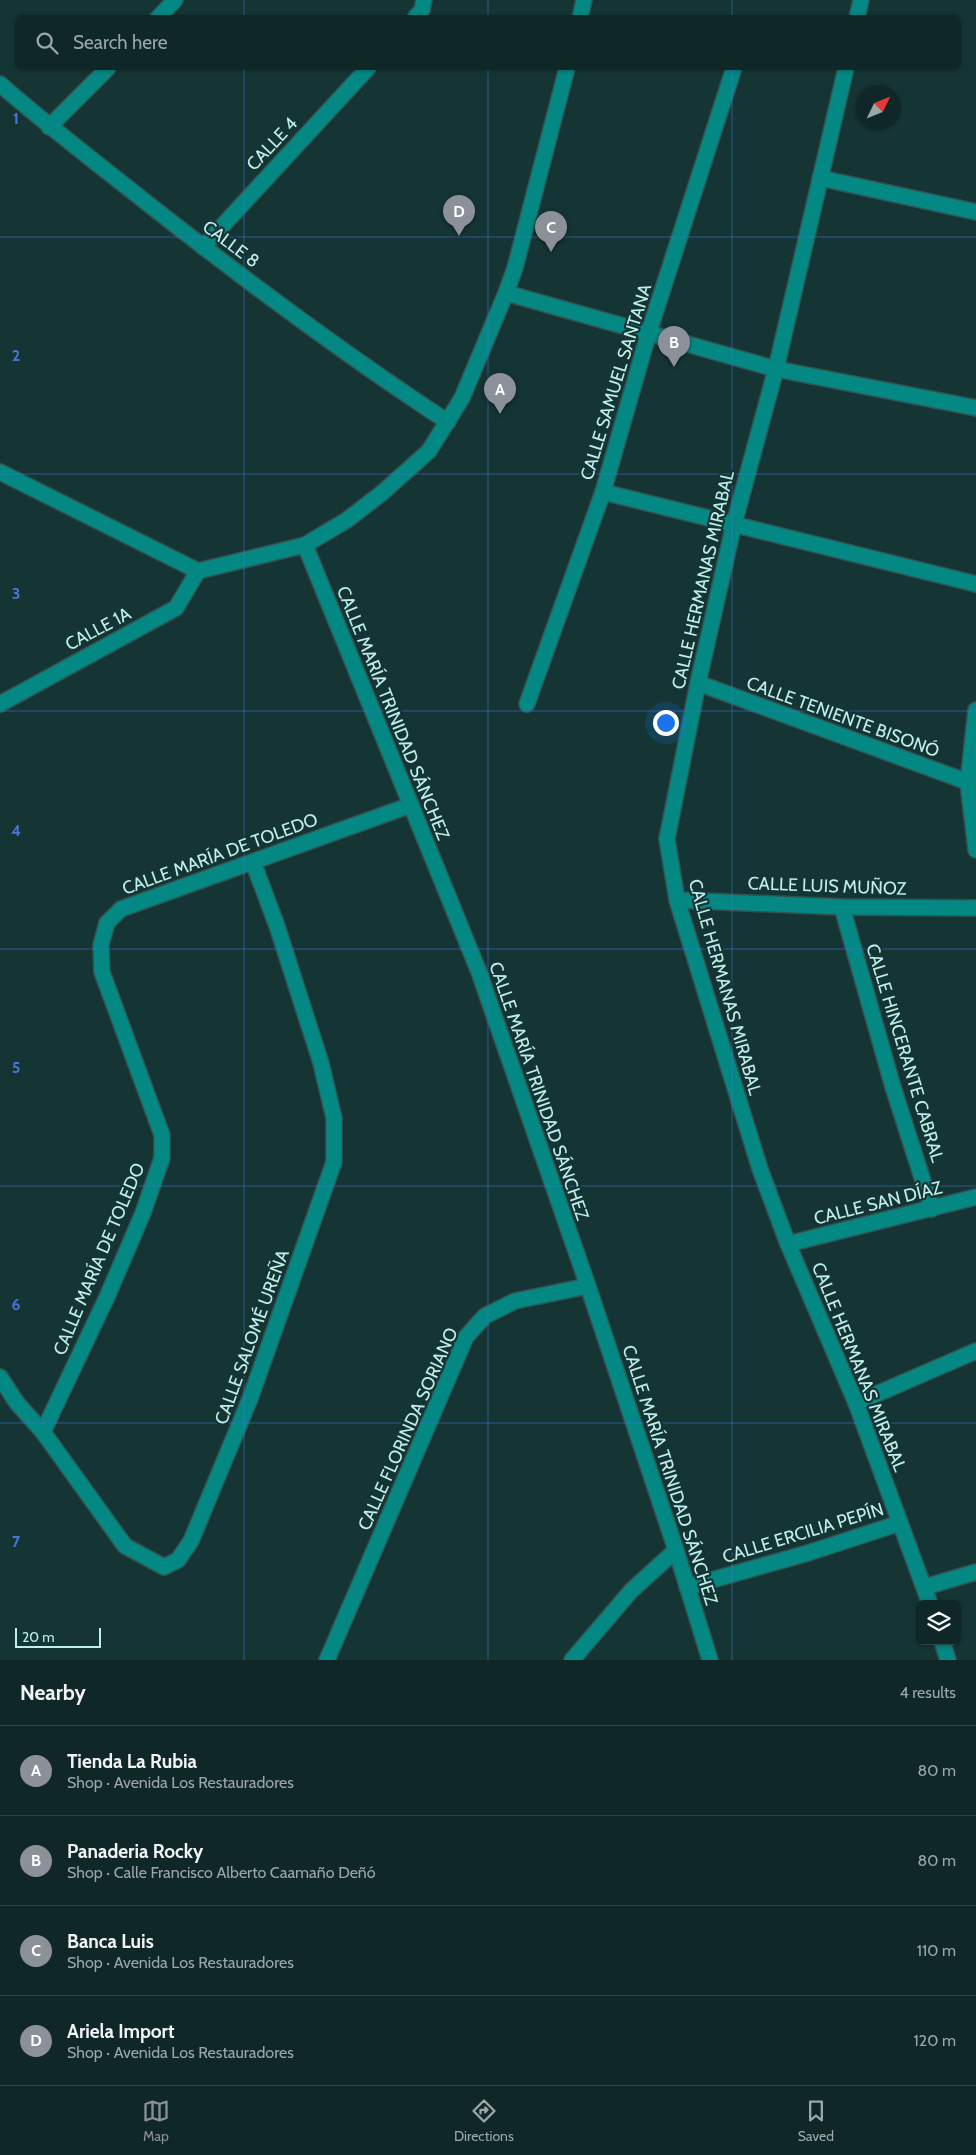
<!DOCTYPE html>
<html lang="en">
<head>
<meta charset="utf-8">
<style>
	:root { --surface:#0f2827; --page:#1d3433; --text:#f1f3f6; --muted:#9ba6a7; --line:#2f4444; --accent:#8c9099 }
	body { margin:0; font-family:Cabin,sans-serif; background:var(--page); color:var(--text) }
	.controls { position:absolute; right:15px; bottom:15px; display:grid; overflow:hidden; border-radius:8px; box-shadow:0 1px 4px #0004 }
	.controls button { width:45px; height:45px; display:grid; place-items:center; padding:0; border:0; border-bottom:1px solid var(--line); background:var(--surface); color:var(--text); font:25px sans-serif }
	.compass { position:absolute; left:856px; top:85px; width:45px; height:45px; border-radius:50%; background:var(--surface); box-shadow:0 1px 4px #0004; rotate:47deg }
	.scale { position:absolute; left:15px; bottom:12px; width:86px; box-sizing:border-box; padding-left:5px; border:2px solid #bfeeeb; border-top:0; font-size:14px; line-height:18px; white-space:nowrap; color:#bfeeeb; -webkit-text-stroke:4px #143534; paint-order:stroke }
	.you { position:absolute; left:665px; top:722px; width:18px; height:18px; margin:-12px; border:4px solid #fff; border-radius:50%; background:#1a73e8; box-shadow:0 0 0 8px #1a73e833 }
	.badge { display:grid; place-items:center; width:32px; height:32px; border-radius:50%; background:var(--accent); color:#fff; font-size:16px; font-weight:700 }
	.pin { position:absolute; translate:-50% -41px; filter:drop-shadow(0 1px 2px #0008) }
	.pin::after { content:''; position:absolute; top:26px; width:18px; height:15px; background:inherit; clip-path:polygon(0 0,100% 0,50% 100%) }
	.list { margin:0; padding:0; list-style:none }
	h2 { display:flex; justify-content:space-between; align-items:center; height:65px; margin:0; padding:0 20px; font-size:21px }
	h2 small { font-size:16px; font-weight:400; color:var(--muted) }
	.list li { display:grid; grid-template-columns:32px 1fr auto; gap:15px; align-items:center; box-sizing:border-box; height:90px; padding:0 20px; border-top:1px solid var(--line) }
	.list b { display:block; font-size:19px; white-space:nowrap }
	.list p { margin:0; font-size:16px; white-space:nowrap; color:var(--muted) }
	.list em { font-size:16px; font-style:normal; color:var(--muted) }
	.icon { flex:none; width:28px; height:28px; fill:none; stroke:currentColor; stroke-width:2; stroke-linecap:round; stroke-linejoin:round }
	.map { position:relative; flex:none; width:976px; height:1660px; overflow:hidden }
	.search { position:absolute; background:var(--surface); box-shadow:0 1px 4px #0004; left:15px; right:15px; top:15px; height:55px; display:flex; align-items:center; gap:12px; box-sizing:border-box; padding:0 18px; border-radius:8px; color:var(--muted); font-size:19px }
	.sheet { height:425px; background:var(--surface) }
	nav { display:flex; justify-content:space-around; align-items:center; box-sizing:border-box; height:70px; border-top:1px solid var(--line); background:var(--surface); font-size:14px; color:var(--muted) }
	nav a { display:grid; justify-items:center; gap:2px }
	nav .on { color:var(--accent) }
	.map>svg:first-child { display:block }
	.lines { fill:none; stroke-linecap:round; stroke-linejoin:round }
	.minor-casing { stroke:#325351; stroke-width:18 }
	.minor { stroke:#048884; stroke-width:15 }
	.grid { fill:none; stroke:#4676dd; stroke-width:1; stroke-opacity:0.55 }
	.labels { text-anchor:middle; dominant-baseline:central; stroke-width:4.5; stroke-linejoin:round; paint-order:stroke }
	.street-label { font-size:18px; fill:#bfeeeb; stroke:#143534 }
	.grid-label { font-size:16px; text-anchor:middle; font-weight:bold; fill:#4676dd; stroke:#143534; stroke-width:4.5; stroke-linejoin:round; paint-order:stroke }
</style>
</head>
<body>
<div class="map">
<svg width="976" height="1660" viewBox="0 0 976 1660">
	<rect width="100%" height="100%" fill="#143534"/>
	<g class="lines">
		<defs>
			<g id="minor">
				<polyline points="158,18 175,0"/>
				<polyline points="415,18 422,10 424,0"/>
				<polyline points="580,18 584,0"/>
				<polyline points="857,18 861,0"/>
				<polyline points="846,68 776,369 734,524 698,683 667,839 677,900 760,1169 788,1244 856,1403 930,1604"/>
				<path d="M0 84C48 126 98 164 147 203 245 280 344 354 448 422"/>
				<polyline points="49,127 108,68"/>
				<polyline points="820,178 976,212"/>
				<polyline points="203,247 368,68"/>
				<polyline points="506,293 776,369 976,408"/>
				<polyline points="0,472 198,571 305,545 347,520 382,493 429,451 462,398 506,293 515,268 567,68"/>
				<polyline points="603,492 976,584"/>
				<polyline points="305,545 479,972 588,1286 676,1550 710,1660"/>
				<polyline points="698,683 976,785"/>
				<polyline points="0,704 176,608 198,571"/>
				<polyline points="527,704 603,492 649,332 734,68"/>
				<polyline points="976,710 968,783 976,850"/>
				<polyline points="677,900 842,907 976,908"/>
				<polyline points="842,907 893,1087 932,1209"/>
				<polyline points="788,1244 976,1197"/>
				<polyline points="0,1377 17,1403 43,1432 125,1546 164,1567 178,1560 191,1541 250,1399 334,1162 334,1118 321,1063 277,926 253,862"/>
				<polyline points="856,1403 976,1351"/>
				<polyline points="43,1432 107,1297 143,1213 162,1158 162,1135 102,972 101,945 107,923 121,909 411,805"/>
				<polyline points="687,1587 808,1553 900,1523"/>
				<polyline points="925,1587 976,1572"/>
				<polyline points="942,1641 948,1660"/>
				<polyline points="327,1660 466,1337 485,1316 515,1301 588,1286"/>
				<polyline points="572,1660 631,1591 676,1550"/>
			</g>
		</defs>
		<use href="#minor" class="minor-casing"/>
		<use href="#minor" class="minor"/>
	</g>
	<path class="grid" d="M244 0V18M488 0V18M732 0V18M244 68V1660M488 68V1660M732 68V1660M0 237H976M0 474H976M0 711H976M0 949H976M0 1186H976M0 1423H976"/>
	<g class="labels">
		<g class="street-label">
			<text transform="translate(272 144) rotate(-47)">CALLE 4</text>
			<text transform="translate(231 244) rotate(37)">CALLE 8</text>
			<text transform="translate(616 382) rotate(-73)">CALLE SAMUEL SANTANA</text>
			<text transform="translate(703 580) rotate(-77)">CALLE HERMANAS MIRABAL</text>
			<text transform="translate(98 629) rotate(-28)">CALLE 1A</text>
			<text transform="translate(393 713) rotate(68)">CALLE MARÍA TRINIDAD SÁNCHEZ</text>
			<text transform="translate(843 717) rotate(20)">CALLE TENIENTE BISONÓ</text>
			<text transform="translate(220 854) rotate(-20)">CALLE MARÍA DE TOLEDO</text>
			<text transform="translate(827 886) rotate(2)">CALLE LUIS MUÑOZ</text>
			<text transform="translate(725 987) rotate(74)">CALLE HERMANAS MIRABAL</text>
			<text transform="translate(905 1053) rotate(73)">CALLE HINCERANTE CABRAL</text>
			<text transform="translate(539 1091) rotate(71)">CALLE MARÍA TRINIDAD SÁNCHEZ</text>
			<text transform="translate(878 1203) rotate(-14)">CALLE SAN DÍAZ</text>
			<text transform="translate(99 1259) rotate(-67)">CALLE MARÍA DE TOLEDO</text>
			<text transform="translate(252 1337) rotate(-70)">CALLE SALOMÉ UREÑA</text>
			<text transform="translate(859 1367) rotate(68)">CALLE HERMANAS MIRABAL</text>
			<text transform="translate(408 1429) rotate(-66)">CALLE FLORINDA SORIANO</text>
			<text transform="translate(670 1475) rotate(72)">CALLE MARÍA TRINIDAD SÁNCHEZ</text>
			<text transform="translate(803 1533) rotate(-17)">CALLE ERCILIA PEPÍN</text>
		</g>
	</g>
	<g class="grid-label">
		<text x="16" y="124">1</text>
		<text x="16" y="361">2</text>
		<text x="16" y="599">3</text>
		<text x="16" y="836">4</text>
		<text x="16" y="1073">5</text>
		<text x="16" y="1310">6</text>
		<text x="16" y="1547">7</text>
	</g>
</svg>
<div class="controls">
<button><svg class="icon" aria-label="layers" viewBox="0 0 24 24"><path d="M12 4l9 5-9 5-9-5zM3 14l9 5 9-5"/></svg></button>
</div>
<svg class="compass" viewBox="-18 -18 36 36"><path d="M0-13l5 13h-10z" fill="#e53935"/><path d="M0 13l5-13h-10z" fill="#9ba6a7"/></svg>
<div class="scale">20 m</div>
<div class="you"></div>
<div class="pin badge" style="left:500px;top:414px">A</div>
<div class="pin badge" style="left:674px;top:367px">B</div>
<div class="pin badge" style="left:551px;top:252px">C</div>
<div class="pin badge" style="left:459px;top:236px">D</div>
<div class="search"><svg class="icon" aria-label="search" viewBox="0 0 24 24"><circle cx="10" cy="10" r="6"/><path d="M15 15l6 6"/></svg>Search here</div>
</div>
<section class="sheet">
<h2>Nearby<small>4 results</small></h2>
<ul class="list">
<li><span class="badge">A</span><div><b>Tienda La Rubia</b><p>Shop · Avenida Los Restauradores</p></div><em>80 m</em></li>
<li><span class="badge">B</span><div><b>Panaderia Rocky</b><p>Shop · Calle Francisco Alberto Caamaño Deñó</p></div><em>80 m</em></li>
<li><span class="badge">C</span><div><b>Banca Luis</b><p>Shop · Avenida Los Restauradores</p></div><em>110 m</em></li>
<li><span class="badge">D</span><div><b>Ariela Import</b><p>Shop · Avenida Los Restauradores</p></div><em>120 m</em></li>
</ul>
</section>
<nav>
<a class="on"><svg class="icon" aria-label="map" viewBox="0 0 24 24"><path d="M3 6l6-2 6 2 6-2v14l-6 2-6-2-6 2zM9 4v14M15 6v14"/></svg>Map</a>
<a><svg class="icon" aria-label="directions" viewBox="0 0 24 24"><path d="M12 3l9 9-9 9-9-9zM9 14v-3h6M13 9l2 2-2 2"/></svg>Directions</a>
<a><svg class="icon" aria-label="saved" viewBox="0 0 24 24"><path d="M7 4h10v16l-5-4-5 4z"/></svg>Saved</a>
</nav>
</body>
</html>
